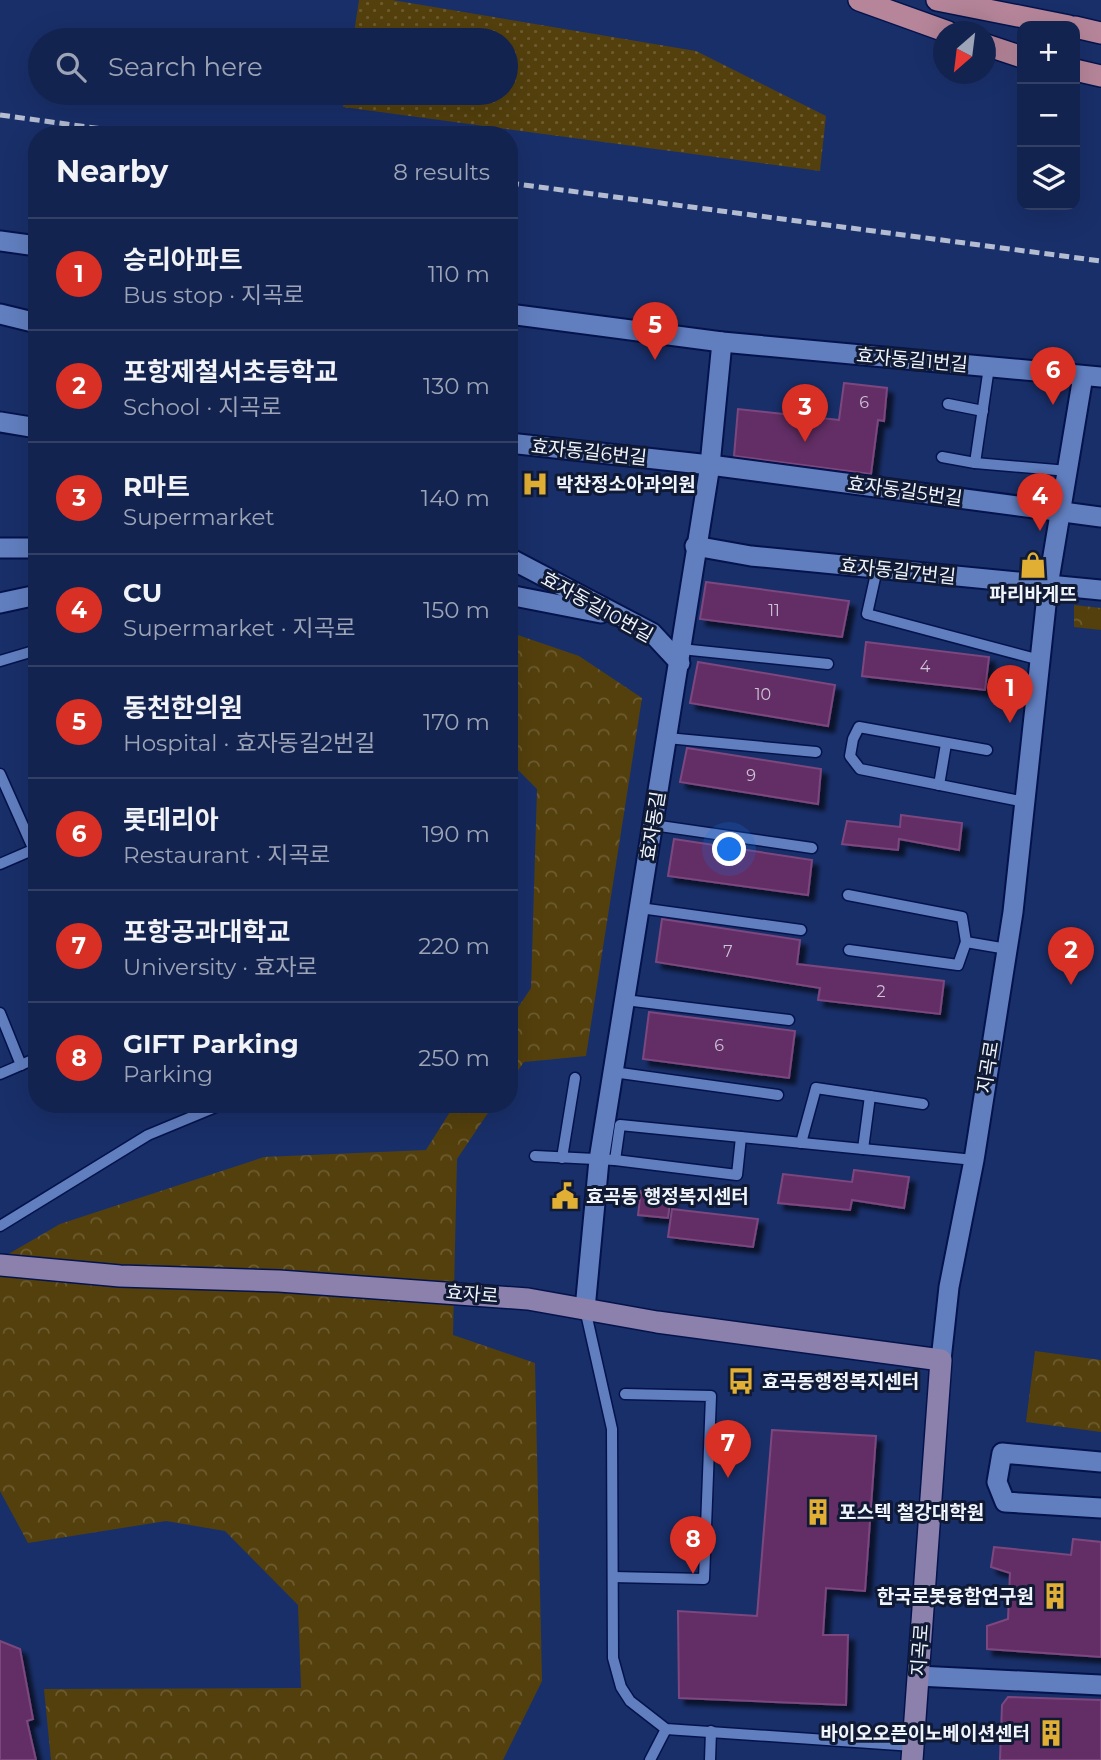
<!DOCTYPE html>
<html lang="en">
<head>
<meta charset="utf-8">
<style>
	:root { --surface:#13234f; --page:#202f59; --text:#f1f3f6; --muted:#9da4b7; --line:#324066; --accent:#d93025 }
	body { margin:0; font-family:Montserrat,"Noto Sans KR",sans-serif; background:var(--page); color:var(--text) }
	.controls { position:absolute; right:21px; top:21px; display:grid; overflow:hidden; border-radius:14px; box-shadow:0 7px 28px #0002 }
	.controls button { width:63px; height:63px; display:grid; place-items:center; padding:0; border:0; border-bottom:2px solid var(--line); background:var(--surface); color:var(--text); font:35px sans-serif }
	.compass { position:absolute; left:933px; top:21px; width:63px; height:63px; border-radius:50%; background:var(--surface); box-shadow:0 7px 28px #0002; rotate:208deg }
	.you { position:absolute; left:730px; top:850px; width:24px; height:24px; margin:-18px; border:5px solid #fff; border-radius:50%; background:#1a73e8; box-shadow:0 0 0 10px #1a73e833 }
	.badge { display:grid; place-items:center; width:46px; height:46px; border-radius:50%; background:var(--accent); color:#fff; font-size:23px; font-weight:700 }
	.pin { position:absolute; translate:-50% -58px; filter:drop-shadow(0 2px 4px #0008) }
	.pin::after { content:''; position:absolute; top:37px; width:24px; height:21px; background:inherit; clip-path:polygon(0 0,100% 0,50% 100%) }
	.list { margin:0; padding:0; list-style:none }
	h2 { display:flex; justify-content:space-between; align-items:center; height:91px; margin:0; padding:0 28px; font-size:30px }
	h2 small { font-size:23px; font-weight:400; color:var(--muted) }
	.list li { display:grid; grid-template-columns:46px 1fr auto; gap:21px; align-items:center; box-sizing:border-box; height:112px; padding:0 28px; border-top:2px solid var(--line) }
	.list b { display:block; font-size:26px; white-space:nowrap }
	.list p { margin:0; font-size:23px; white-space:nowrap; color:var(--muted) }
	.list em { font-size:23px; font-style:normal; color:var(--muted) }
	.icon { flex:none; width:38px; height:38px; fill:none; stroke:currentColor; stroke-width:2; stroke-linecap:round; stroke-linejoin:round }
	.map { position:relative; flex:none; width:1101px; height:1760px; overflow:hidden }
	.search { position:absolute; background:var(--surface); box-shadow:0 7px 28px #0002; left:28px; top:28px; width:490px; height:77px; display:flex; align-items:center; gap:18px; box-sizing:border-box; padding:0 24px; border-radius:38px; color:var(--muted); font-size:26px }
	.panel { position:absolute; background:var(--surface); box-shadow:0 7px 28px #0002; left:28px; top:126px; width:490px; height:987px; border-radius:28px }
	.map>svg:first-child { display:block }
	.grass { fill:url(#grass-dots) }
	.forest { fill:url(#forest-crowns) }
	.building { fill:#622f65; stroke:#7c477e; stroke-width:2; filter:url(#shadow) }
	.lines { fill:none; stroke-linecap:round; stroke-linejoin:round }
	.lane-casing { stroke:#05134c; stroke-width:13 }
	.street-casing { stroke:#05134c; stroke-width:23 }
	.secondary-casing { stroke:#05134c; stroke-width:24 }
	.primary-casing { stroke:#05134c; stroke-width:24 }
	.lane { stroke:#617ebf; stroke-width:10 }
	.street { stroke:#617ebf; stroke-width:19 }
	.secondary { stroke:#8c81ac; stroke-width:21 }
	.primary { stroke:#b6859a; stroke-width:21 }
	.rail { stroke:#b3bcd1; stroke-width:5; stroke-dasharray:10 5; stroke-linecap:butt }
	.labels { text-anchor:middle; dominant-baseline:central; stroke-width:6; stroke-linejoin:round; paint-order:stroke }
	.number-label { font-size:16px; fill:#ccc3d6 }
	.street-label { font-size:19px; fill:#f0f4fb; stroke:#101a34 }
	.poi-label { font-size:19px; font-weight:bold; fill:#f0f4fb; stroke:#101a34; text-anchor:start }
</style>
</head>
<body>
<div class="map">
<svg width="1101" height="1760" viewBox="0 0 1101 1760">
	<defs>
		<pattern id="grass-dots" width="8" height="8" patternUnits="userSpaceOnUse" patternTransform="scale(1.75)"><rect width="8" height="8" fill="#54400d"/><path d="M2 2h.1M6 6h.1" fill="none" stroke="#6d5c31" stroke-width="1.8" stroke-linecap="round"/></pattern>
		<pattern id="forest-crowns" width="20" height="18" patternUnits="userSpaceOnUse" patternTransform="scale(1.75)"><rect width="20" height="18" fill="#54400d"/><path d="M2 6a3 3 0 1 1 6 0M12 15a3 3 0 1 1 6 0" fill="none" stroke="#6d5c31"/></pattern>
		<filter id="shadow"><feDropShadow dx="6" dy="6" stdDeviation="2" flood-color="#0009"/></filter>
	</defs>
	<rect width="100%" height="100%" fill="#192f69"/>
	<polygon class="grass" points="359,0 392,0 696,51 826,116 820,171 343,107 345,93 506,93 506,40 353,40"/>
	<g class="forest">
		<polygon points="1074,605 1101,608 1101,630 1074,627"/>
		<polygon points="509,632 579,656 642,698 586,1056 524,1062 509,1083 509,1021 531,988 537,789 509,761"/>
		<polygon points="455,1104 494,1104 457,1159 453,1335 535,1363 542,1681 503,1760 51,1760 44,1689 301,1688 298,1605 225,1531 166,1521 28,1543 0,1491 0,1259 60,1224 264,1157 426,1150"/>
		<polygon points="1035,1351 1101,1360 1101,1432 1026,1422"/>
	</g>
	<g class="building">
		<polygon points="844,383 887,388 884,421 878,420 871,474 734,456 738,409 839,420"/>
		<polygon points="706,582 849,601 842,637 700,619"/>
		<polygon points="866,642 989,657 985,690 862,676"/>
		<polygon points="698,662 835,685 828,726 690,703"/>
		<polygon points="687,748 821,769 818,804 680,782"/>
		<polygon points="901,815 962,823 959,850 899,839 898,850 842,844 847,821 900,827"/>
		<polygon points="674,839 812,860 808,895 668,876"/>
		<polygon points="662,919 800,940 797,964 944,981 940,1014 818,1000 820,988 656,962"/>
		<polygon points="649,1012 795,1031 789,1078 643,1059"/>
		<polygon points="854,1170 909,1177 904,1208 852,1200 850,1210 778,1203 783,1174 852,1182"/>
		<polygon points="641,1191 671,1195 668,1218 638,1215"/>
		<polygon points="672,1209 758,1219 753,1247 668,1237"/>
		<polygon points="772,1430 876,1436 865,1591 826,1588 823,1635 848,1635 846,1705 679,1698 678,1611 757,1616"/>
		<polygon points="1073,1539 1101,1542 1101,1657 987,1649 987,1626 1008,1619 1010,1573 991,1567 994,1547 1071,1555"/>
		<polygon points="0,1641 20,1649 33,1719 27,1721 36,1760 0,1760"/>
		<polygon points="1008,1697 1101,1700 1101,1760 1000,1760 1002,1705"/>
	</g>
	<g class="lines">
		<defs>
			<g id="lane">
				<polyline points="989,367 975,463 1068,471"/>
				<polyline points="948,404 983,411"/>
				<polyline points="942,457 975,463"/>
				<polyline points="877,569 867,614 1040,660"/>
				<polyline points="681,649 828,664"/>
				<polyline points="0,661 37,650"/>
				<polyline points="667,738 816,752"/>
				<polyline points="987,750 859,727 853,739 850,756 860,769 1025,802"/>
				<polyline points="0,774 37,857"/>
				<polyline points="939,785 946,744"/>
				<polyline points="653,825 812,848"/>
				<polyline points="0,864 37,848"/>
				<polyline points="848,895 962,917 966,942 1007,949"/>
				<polyline points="640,908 801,930"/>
				<polyline points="849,950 958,965 966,942"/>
				<polyline points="625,1000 789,1020"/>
				<polyline points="0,1013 21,1065"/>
				<polyline points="613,1072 778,1095"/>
				<polyline points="0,1074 37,1058"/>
				<polyline points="801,1143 816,1088 923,1104"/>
				<polyline points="863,1149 870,1096"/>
				<polyline points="535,1156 615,1160 737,1175 741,1137 974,1160"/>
				<polyline points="562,1158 575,1078"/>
				<polyline points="615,1160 620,1125 741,1137"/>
				<polyline points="0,1226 148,1135 223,1104"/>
				<polyline points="585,1309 612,1429 613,1658 621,1687 630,1701 666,1729 913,1746"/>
				<polyline points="613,1577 704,1579 711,1396 625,1394"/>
				<polyline points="650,1760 666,1729"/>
				<polyline points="710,1760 711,1731"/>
			</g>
			<g id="street">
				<polyline points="0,241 37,246"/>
				<polyline points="0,314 37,323"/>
				<polyline points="509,314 722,342 1101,377"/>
				<polyline points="0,422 37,428"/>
				<polyline points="509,443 710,465 1101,517"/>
				<polyline points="695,546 751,556 1101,590"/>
				<polyline points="0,548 37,548"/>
				<polyline points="509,558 652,633 680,663"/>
				<polyline points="509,595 601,613"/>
				<polyline points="0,603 37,595"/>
				<polyline points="585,1309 599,1160 710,465 722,342"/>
				<polyline points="941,1360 949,1287 974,1160 1013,912 1048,586 1083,376"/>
				<polyline points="1101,1462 1002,1453 997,1482 1005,1502 1101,1508"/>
				<polyline points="918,1676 1101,1685"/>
			</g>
			<polyline id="secondary" points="0,1265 120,1276 279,1281 528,1299 657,1322 941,1360 912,1760"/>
			<g id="primary">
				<polyline points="859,0 948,32"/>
				<polyline points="937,0 1069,26"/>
				<polyline points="1075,27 1101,33"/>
				<polyline points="986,45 1022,57"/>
				<polyline points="1075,70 1101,76"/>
			</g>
		</defs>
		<use href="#lane" class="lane-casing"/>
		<use href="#street" class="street-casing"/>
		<use href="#secondary" class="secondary-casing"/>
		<use href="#primary" class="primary-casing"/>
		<use href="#lane" class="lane"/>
		<use href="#street" class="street"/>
		<use href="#secondary" class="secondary"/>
		<use href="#primary" class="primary"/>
		<g class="rail">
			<polyline points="0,115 147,135"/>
			<polyline points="509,183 1101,261"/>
		</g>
	</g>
	<defs>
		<symbol id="hospital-bare" viewBox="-9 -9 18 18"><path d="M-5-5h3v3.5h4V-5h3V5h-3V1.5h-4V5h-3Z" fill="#e1af34" stroke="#101a34" stroke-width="2.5" paint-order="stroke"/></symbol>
		<symbol id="shop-bare" viewBox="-9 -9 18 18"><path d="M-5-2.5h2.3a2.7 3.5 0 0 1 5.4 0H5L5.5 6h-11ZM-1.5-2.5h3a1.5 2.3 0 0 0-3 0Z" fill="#e1af34" stroke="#101a34" stroke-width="2.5" paint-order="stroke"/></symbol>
		<symbol id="civic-bare" viewBox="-9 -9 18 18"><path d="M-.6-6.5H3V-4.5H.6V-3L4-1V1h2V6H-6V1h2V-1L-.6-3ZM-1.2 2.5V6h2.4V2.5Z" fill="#e1af34" stroke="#101a34" stroke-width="2.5" paint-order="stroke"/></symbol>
		<symbol id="bus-bare" viewBox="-9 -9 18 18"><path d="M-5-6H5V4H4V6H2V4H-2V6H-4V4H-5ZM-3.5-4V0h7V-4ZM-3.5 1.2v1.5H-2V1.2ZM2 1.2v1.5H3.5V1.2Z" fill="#e1af34" stroke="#101a34" stroke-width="2.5" paint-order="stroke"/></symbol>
		<symbol id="building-bare" viewBox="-9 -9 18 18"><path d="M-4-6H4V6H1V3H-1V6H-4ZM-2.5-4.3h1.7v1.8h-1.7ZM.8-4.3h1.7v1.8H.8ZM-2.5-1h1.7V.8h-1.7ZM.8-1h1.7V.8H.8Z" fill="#e1af34" stroke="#101a34" stroke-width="2.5" paint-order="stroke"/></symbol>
	</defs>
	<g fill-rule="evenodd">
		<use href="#hospital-bare" x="516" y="465" width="38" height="38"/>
		<use href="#shop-bare" x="1014" y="546" width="38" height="38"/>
		<use href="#civic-bare" x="546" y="1177" width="38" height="38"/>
		<use href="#bus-bare" x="722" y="1362" width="38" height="38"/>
		<use href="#building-bare" x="799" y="1493" width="38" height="38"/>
		<use href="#building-bare" x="1036" y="1577" width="38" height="38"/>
		<use href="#building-bare" x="1032" y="1714" width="38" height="38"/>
	</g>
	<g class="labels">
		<g class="number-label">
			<text x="864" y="402">6</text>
			<text x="774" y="610">11</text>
			<text x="925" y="666">4</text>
			<text x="763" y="694">10</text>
			<text x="751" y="775">9</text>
			<text x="728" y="951">7</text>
			<text x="881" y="991">2</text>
			<text x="719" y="1045">6</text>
		</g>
		<g class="street-label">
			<text transform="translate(912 360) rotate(5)">효자동길1번길</text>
			<text transform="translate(589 452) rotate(6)">효자동길6번길</text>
			<text transform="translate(905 491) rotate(8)">효자동길5번길</text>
			<text transform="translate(898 571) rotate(6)">효자동길7번길</text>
			<text transform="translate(597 607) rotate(29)">효자동길10번길</text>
			<text transform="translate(653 826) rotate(-81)">효자동길</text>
			<text transform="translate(988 1067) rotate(-81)">지곡로</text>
			<text transform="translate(472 1294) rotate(5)">효자로</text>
			<text transform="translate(920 1650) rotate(-86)">지곡로</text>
		</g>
		<g class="poi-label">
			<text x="556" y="484">박찬정소아과의원</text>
			<text x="1033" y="594" text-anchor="middle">파리바게뜨</text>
			<text x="586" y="1196">효곡동 행정복지센터</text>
			<text x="762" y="1381">효곡동행정복지센터</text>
			<text x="839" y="1512">포스텍 철강대학원</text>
			<text x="1034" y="1596" text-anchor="end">한국로봇융합연구원</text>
			<text x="1030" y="1733" text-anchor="end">바이오오픈이노베이션센터</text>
		</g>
	</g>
</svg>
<div class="controls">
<button>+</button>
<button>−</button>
<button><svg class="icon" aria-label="layers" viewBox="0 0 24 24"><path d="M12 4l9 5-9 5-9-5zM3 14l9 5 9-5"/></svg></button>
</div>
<svg class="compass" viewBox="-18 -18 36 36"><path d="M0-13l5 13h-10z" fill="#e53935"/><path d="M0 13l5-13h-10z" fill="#9da4b7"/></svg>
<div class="you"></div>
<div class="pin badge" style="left:1010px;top:723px">1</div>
<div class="pin badge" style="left:1071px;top:985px">2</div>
<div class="pin badge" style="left:805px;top:442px">3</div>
<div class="pin badge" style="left:1040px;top:531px">4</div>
<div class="pin badge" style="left:655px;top:360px">5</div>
<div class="pin badge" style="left:1053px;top:405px">6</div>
<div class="pin badge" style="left:728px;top:1478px">7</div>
<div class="pin badge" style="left:693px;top:1574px">8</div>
<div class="search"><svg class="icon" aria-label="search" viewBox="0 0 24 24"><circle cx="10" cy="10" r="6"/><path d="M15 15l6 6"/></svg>Search here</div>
<section class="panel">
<h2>Nearby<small>8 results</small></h2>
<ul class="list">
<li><span class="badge">1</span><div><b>승리아파트</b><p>Bus stop · 지곡로</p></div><em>110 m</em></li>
<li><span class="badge">2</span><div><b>포항제철서초등학교</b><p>School · 지곡로</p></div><em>130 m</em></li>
<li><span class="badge">3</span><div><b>R마트</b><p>Supermarket</p></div><em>140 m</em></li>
<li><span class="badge">4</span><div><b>CU</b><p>Supermarket · 지곡로</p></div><em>150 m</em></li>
<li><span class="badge">5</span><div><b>동천한의원</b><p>Hospital · 효자동길2번길</p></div><em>170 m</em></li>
<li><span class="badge">6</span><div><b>롯데리아</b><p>Restaurant · 지곡로</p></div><em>190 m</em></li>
<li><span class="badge">7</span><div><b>포항공과대학교</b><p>University · 효자로</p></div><em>220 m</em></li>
<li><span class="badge">8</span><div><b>GIFT Parking</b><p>Parking</p></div><em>250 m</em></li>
</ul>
</section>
</div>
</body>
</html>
